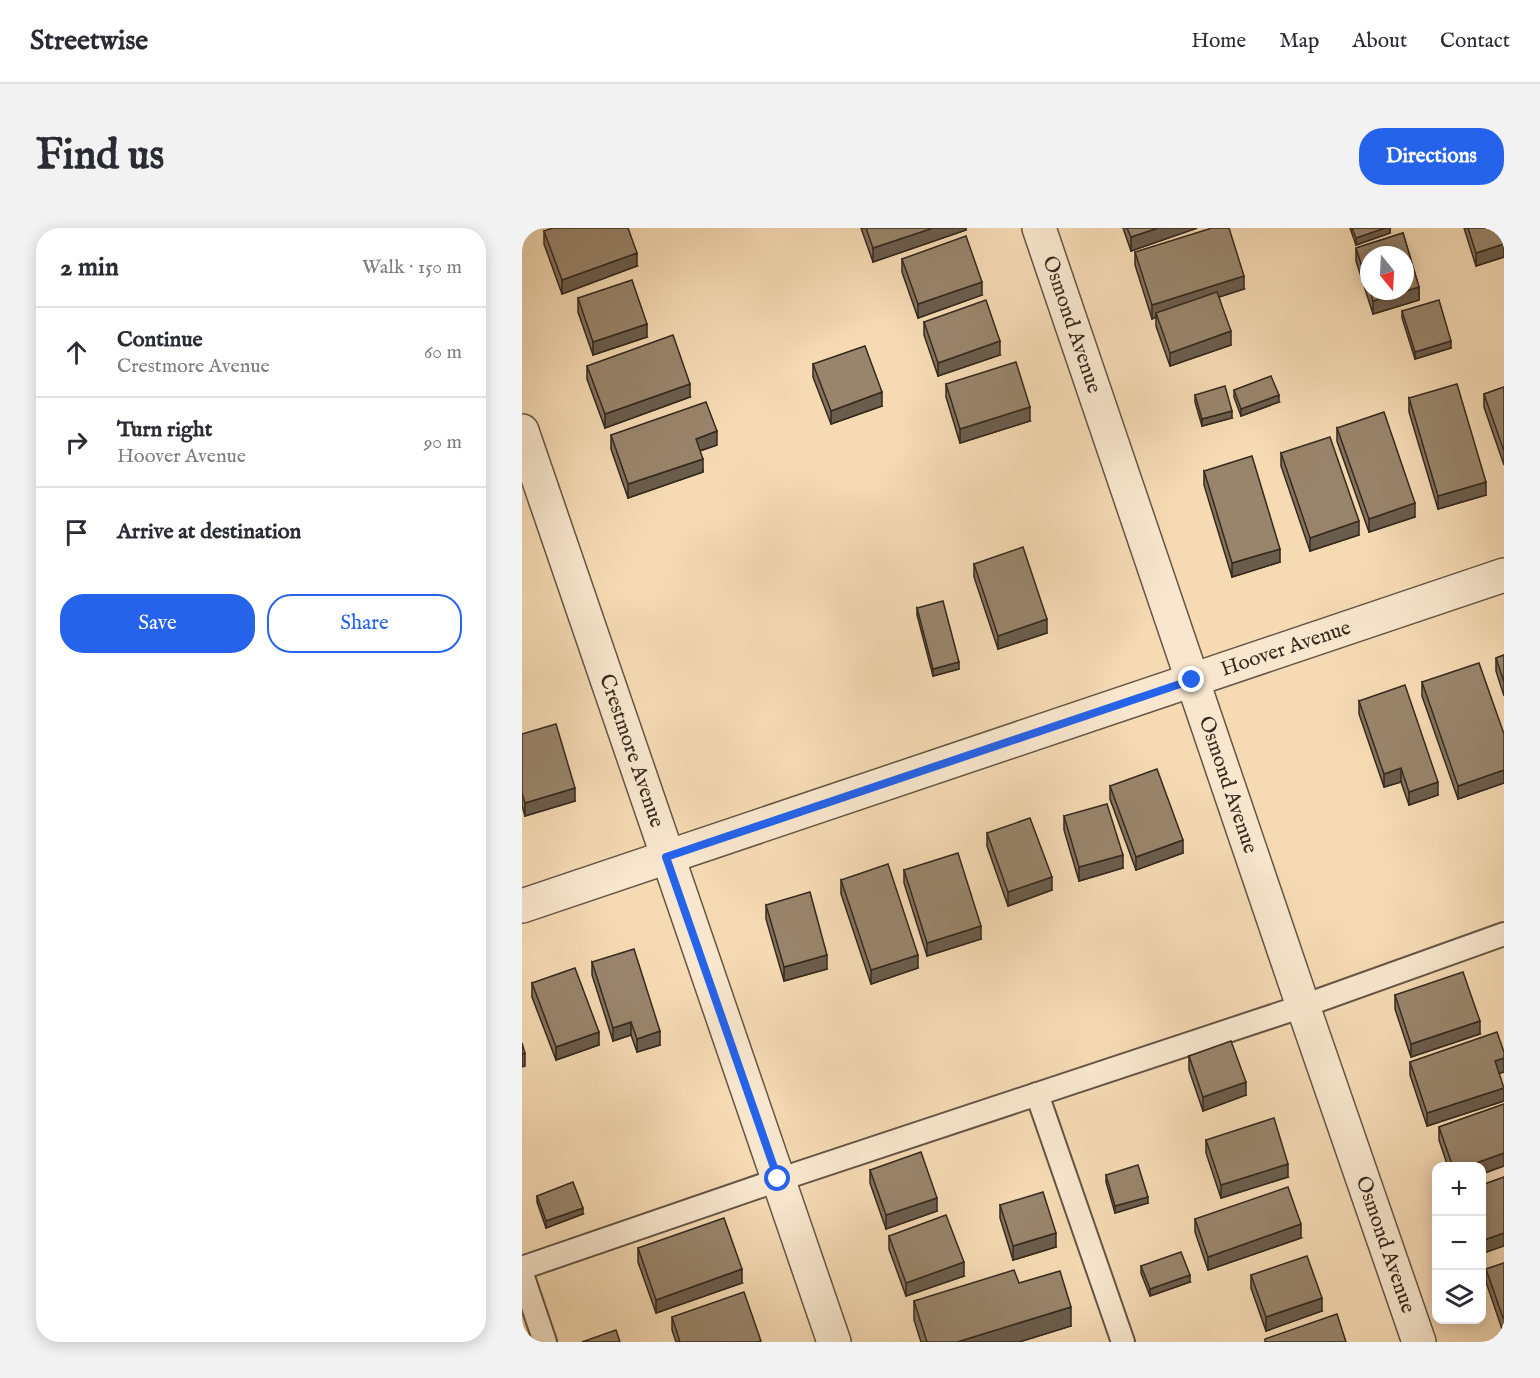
<!DOCTYPE html>
<html lang="en">
<head>
<meta charset="utf-8">
<style>
	:root { --surface:#fff; --page:#f2f2f3; --text:#2b2b33; --muted:#7c7c81; --line:#e1e1e2; --accent:#2563eb }
	body { margin:0; font-family:"IM FELL English",serif; background:var(--page); color:var(--text) }
	.controls { position:absolute; right:18px; bottom:18px; display:grid; overflow:hidden; border-radius:12px; box-shadow:0 3px 15px #0003 }
	.controls button { width:54px; height:54px; display:grid; place-items:center; padding:0; border:0; border-bottom:2px solid var(--line); background:var(--surface); color:var(--text); font:30px sans-serif }
	.compass { position:absolute; left:838px; top:18px; width:54px; height:54px; border-radius:50%; background:var(--surface); box-shadow:0 3px 15px #0003; rotate:162deg }
	.stop { position:absolute; width:18px; height:18px; margin:-14px; border:4px solid #2563eb; border-radius:50%; background:#fff }
	.stop.end { background:#2563eb; border-color:#fff; box-shadow:0 2px 6px #0008 }
	.list { margin:0; padding:0; list-style:none }
	h2 { display:flex; justify-content:space-between; align-items:center; height:78px; margin:0; padding:0 24px; font-size:26px }
	h2 small { font-size:20px; font-weight:400; color:var(--muted) }
	.list li { display:grid; grid-template-columns:39px 1fr auto; gap:18px; align-items:center; box-sizing:border-box; height:90px; padding:0 24px; border-top:2px solid var(--line) }
	.list b { display:block; font-size:22px; white-space:nowrap }
	.list p { margin:0; font-size:20px; white-space:nowrap; color:var(--muted) }
	.list em { font-size:20px; font-style:normal; color:var(--muted) }
	.actions { display:flex; gap:12px; padding:18px 24px }
	.actions a { flex:1; padding:14px 0; border:2px solid var(--accent); border-radius:24px; text-align:center; font-size:21px; color:var(--accent) }
	.actions .main { background:var(--accent); color:#fff }
	.icon { flex:none; width:33px; height:33px; fill:none; stroke:currentColor; stroke-width:2; stroke-linecap:round; stroke-linejoin:round }
	.map { position:relative; flex:none; width:982px; height:1114px; overflow:hidden; border-radius:24px }
	header { display:flex; align-items:center; gap:36px; box-sizing:border-box; height:84px; padding:0 30px; background:var(--surface); border-bottom:2px solid var(--line) }
	header strong { font-size:28px }
	nav { display:flex; gap:33px; margin-inline-start:auto; font-size:21px }
	.intro { display:flex; align-items:center; justify-content:space-between; box-sizing:border-box; height:144px; padding:0 36px }
	h1 { margin:0; font-size:42px }
	.button { padding:15px 27px; border-radius:24px; background:var(--accent); color:#fff; font-size:21px; font-weight:700 }
	main { display:flex; gap:36px; padding:0 36px }
	aside { flex:1; background:var(--surface); border-radius:24px; box-shadow:0 3px 15px #0003 }
	.map>svg:first-child { display:block }
	.lines { fill:none; stroke-linecap:round; stroke-linejoin:round }
	.service-casing { stroke:#655544; stroke-width:26 }
	.minor-casing { stroke:#655544; stroke-width:36 }
	.tertiary-casing { stroke:#655544; stroke-width:36 }
	.service { stroke:#f8e7ce; stroke-width:22 }
	.minor { stroke:#f8e7ce; stroke-width:33 }
	.tertiary { stroke:#f8e7ce; stroke-width:33 }
	.wall { fill:#84725d; stroke:#35291e; stroke-width:1.5; fill-rule:evenodd }
	.shaded-wall { fill:#6b5d4c; stroke:#35291e; stroke-width:1.5 }
	.building { fill:#99856c; stroke:#35291e; stroke-width:1.5 }
	.route { stroke:#2563eb; stroke-width:8 }
	.labels { text-anchor:middle; dominant-baseline:central; stroke-width:4.5; stroke-linejoin:round; paint-order:stroke }
	.street-label { font-size:21px; fill:#35291e; stroke:#f8e7ce }
</style>
</head>
<body>
<header>
<strong>Streetwise</strong>
<nav><a>Home</a><a>Map</a><a>About</a><a>Contact</a></nav>
</header>
<div class="intro"><h1>Find us</h1><a class="button">Directions</a></div>
<main>
<aside>
<h2>2 min<small>Walk · 150 m</small></h2>
<ul class="list">
<li><svg class="icon" aria-label="ahead" viewBox="0 0 24 24"><path d="M12 20V5M6 11l6-6 6 6"/></svg><div><b>Continue</b><p>Crestmore Avenue</p></div><em>60 m</em></li>
<li><svg class="icon" aria-label="right" viewBox="0 0 24 24"><path d="M7 20v-9h11M14 6l5 5-5 5"/></svg><div><b>Turn right</b><p>Hoover Avenue</p></div><em>90 m</em></li>
<li><svg class="icon" aria-label="arrive" viewBox="0 0 24 24"><path d="M6 21V4h12l-3 4 3 4H6"/></svg><div><b>Arrive at destination</b></div></li>
</ul>
<div class="actions"><a class="main">Save</a><a>Share</a></div>
</aside>
<div class="map">
<svg width="982" height="1114" viewBox="0 0 982 1114">
	<rect width="100%" height="100%" fill="#f5dab4"/>
	<filter id="stains"><feTurbulence type="fractalNoise" baseFrequency=".00333" numOctaves="4"/><feColorMatrix values="0 0 0 0 .2 0 0 0 0 .09 0 0 0 0 .02 0 0 0 .5 -.17"/></filter>
	<radialGradient id="worn" r=".72"><stop offset=".6" stop-color="#630" stop-opacity="0"/><stop offset="1" stop-color="#630" stop-opacity=".3"/></radialGradient>
	<g class="lines">
		<defs>
			<g id="service">
				<polyline points="515,866 601,1114"/>
				<polyline points="0,1040 256,952 781,778 982,706"/>
				<polyline points="0,1046 23,1114"/>
			</g>
			<g id="minor">
				<path id="s1" d="M517 0 781 778 897 1114"/>
				<path id="s2" d="M0 203 312 1114"/>
			</g>
			<g id="tertiary">
				<path id="s3" d="M0 678 982 347"/>
			</g>
		</defs>
		<use href="#service" class="service-casing"/>
		<use href="#minor" class="minor-casing"/>
		<use href="#tertiary" class="tertiary-casing"/>
		<use href="#service" class="service"/>
		<use href="#minor" class="minor"/>
		<use href="#tertiary" class="tertiary"/>
	</g>
	<g class="wall">
		<polygon points="339,0 444,0 444,2 351,34"/>
		<polygon points="601,0 675,0 609,23"/>
		<polygon points="828,0 868,0 868,5 834,17"/>
		<polygon points="942,0 982,0 982,29 954,38"/>
		<polygon points="22,3 115,38 40,66 22,16"/>
		<path d="M881 5 897 59V72L851 86 834 33V20ZM847 27H883V63H847Z"/>
		<polygon points="613,24 722,61 697,69 709,117 648,138 634,98 634,89 630,91 613,37"/>
		<polygon points="380,31 460,67 396,90 380,44"/>
		<polygon points="56,70 125,109 71,127 56,84"/>
		<polygon points="880,83 929,120 893,131 880,90"/>
		<polygon points="402,94 478,127 416,148 402,107"/>
		<polygon points="291,136 360,178 309,196 291,149"/>
		<polygon points="65,138 168,169 83,200 65,151"/>
		<polygon points="424,156 508,193 438,215 424,169"/>
		<polygon points="982,159 982,237 962,179 962,166"/>
		<polygon points="712,162 757,174 719,188 712,169"/>
		<polygon points="673,167 710,190 680,198 673,174"/>
		<polygon points="887,170 964,267 916,281 887,184"/>
		<polygon points="815,200 893,289 847,304 815,213"/>
		<polygon points="89,207 195,217 178,223 181,244 106,270 89,221"/>
		<polygon points="759,225 837,307 788,323 759,238"/>
		<polygon points="682,243 758,334 710,349 682,257"/>
		<polygon points="452,336 525,405 476,421 452,349"/>
		<polygon points="395,380 437,441 411,448 395,387"/>
		<polygon points="982,427 982,468 974,443 974,430"/>
		<polygon points="900,454 982,506 982,555 936,571 900,468"/>
		<polygon points="837,473 916,567 887,577 879,554 862,559 837,486"/>
		<polygon points="0,506 53,573 3,588 0,578"/>
		<polygon points="588,558 661,625 614,642 588,571"/>
		<polygon points="542,588 601,640 557,653 542,602"/>
		<polygon points="465,605 530,662 486,678 465,618"/>
		<polygon points="382,642 459,711 405,728 382,655"/>
		<polygon points="319,652 396,740 349,756 319,666"/>
		<polygon points="244,677 305,741 262,753 244,691"/>
		<polygon points="70,734 138,817 115,824 109,807 91,813 70,747"/>
		<polygon points="10,755 77,817 34,832 10,769"/>
		<polygon points="873,767 958,806 889,829 873,781"/>
		<polygon points="982,824 982,844 977,845 982,873 905,898 888,847 888,834"/>
		<polygon points="667,828 724,867 681,883 667,842"/>
		<polygon points="982,876 982,938 960,946 960,939 926,939 917,912 917,899"/>
		<polygon points="684,912 766,949 699,970 684,925"/>
		<polygon points="348,942 415,983 364,1001 348,955"/>
		<polygon points="584,947 626,975 593,985 584,954"/>
		<polygon points="982,949 962,1025 960,1018 960,957"/>
		<polygon points="15,968 61,986 24,1000 15,974"/>
		<polygon points="478,977 534,1019 491,1032 478,990"/>
		<polygon points="673,991 779,1010 686,1042 673,1004"/>
		<polygon points="367,1008 442,1048 384,1068 367,1021"/>
		<polygon points="116,1020 220,1055 134,1085 116,1034"/>
		<polygon points="982,1035 982,1104 981,1104 964,1054 964,1041"/>
		<polygon points="619,1038 668,1054 628,1068 619,1045"/>
		<polygon points="729,1047 800,1083 744,1103 729,1060"/>
		<polygon points="497,1055 549,1098 497,1114 399,1114 392,1092 392,1073"/>
		<polygon points="150,1089 239,1114 154,1114 150,1102"/>
	</g>
	<g class="shaded-wall">
		<polygon points="411,0 444,0 444,2 351,34 351,20"/>
		<polygon points="636,0 675,0 609,23 609,9"/>
		<polygon points="863,0 868,0 868,5 834,17 834,10"/>
		<polygon points="982,16 982,29 954,38 954,25"/>
		<polygon points="115,25 115,38 40,66 40,52"/>
		<polygon points="722,48 722,61 635,89 634,85 634,89 630,91 630,77"/>
		<polygon points="460,54 460,67 396,90 396,76"/>
		<polygon points="897,59 897,72 851,86 851,73"/>
		<polygon points="125,96 125,109 71,127 71,114"/>
		<polygon points="709,103 709,117 648,138 648,125"/>
		<polygon points="478,113 478,127 416,148 416,135"/>
		<polygon points="929,113 929,120 893,131 893,124"/>
		<polygon points="168,156 168,169 83,200 83,186"/>
		<polygon points="360,164 360,178 309,196 309,183"/>
		<polygon points="757,167 757,174 719,188 719,181"/>
		<polygon points="508,179 508,193 438,215 438,201"/>
		<polygon points="710,183 710,190 680,198 680,191"/>
		<polygon points="195,203 195,217 174,224 174,211"/>
		<polygon points="181,231 181,244 106,270 106,256"/>
		<polygon points="964,254 964,267 916,281 916,268"/>
		<polygon points="893,275 893,289 847,304 847,291"/>
		<polygon points="837,293 837,307 788,323 788,310"/>
		<polygon points="758,321 758,334 710,349 710,335"/>
		<polygon points="525,391 525,405 476,421 476,408"/>
		<polygon points="437,434 437,441 411,448 411,441"/>
		<polygon points="879,540 879,554 862,559 862,546"/>
		<polygon points="982,542 982,555 936,571 936,558"/>
		<polygon points="916,554 916,567 887,577 887,564"/>
		<polygon points="53,560 53,573 3,588 3,575"/>
		<polygon points="661,612 661,625 614,642 614,629"/>
		<polygon points="601,627 601,640 557,653 557,639"/>
		<polygon points="530,649 530,662 486,678 486,664"/>
		<polygon points="459,698 459,711 405,728 405,715"/>
		<polygon points="305,727 305,741 262,753 262,739"/>
		<polygon points="396,727 396,740 349,756 349,742"/>
		<polygon points="958,793 958,806 889,829 889,816"/>
		<polygon points="109,794 109,807 91,813 91,800"/>
		<polygon points="138,803 138,817 115,824 115,811"/>
		<polygon points="77,804 77,817 34,832 34,819"/>
		<polygon points="3,825 3,838 0,839 0,826"/>
		<polygon points="982,830 982,844 973,847 973,833"/>
		<polygon points="724,854 724,867 681,883 681,869"/>
		<polygon points="982,860 982,873 905,898 905,885"/>
		<polygon points="982,925 982,938 960,946 960,939 943,939"/>
		<polygon points="766,936 766,949 699,970 699,957"/>
		<polygon points="626,969 626,975 593,985 593,978"/>
		<polygon points="415,970 415,983 364,1001 364,987"/>
		<polygon points="61,980 61,986 24,1000 24,993"/>
		<polygon points="779,996 779,1010 686,1042 686,1029"/>
		<polygon points="534,1005 534,1019 491,1032 491,1018"/>
		<polygon points="982,1005 982,1018 962,1025 962,1012"/>
		<polygon points="442,1034 442,1048 384,1068 384,1055"/>
		<polygon points="220,1041 220,1055 134,1085 134,1072"/>
		<polygon points="668,1047 668,1054 628,1068 628,1061"/>
		<polygon points="800,1070 800,1083 744,1103 744,1089"/>
		<polygon points="549,1079 549,1098 497,1114 435,1114"/>
	</g>
	<g class="building">
		<polygon points="31,0 106,0 115,25 40,52 22,3"/>
		<polygon points="344,0 411,0 351,20"/>
		<polygon points="605,0 636,0 609,9"/>
		<polygon points="690,0 707,0 722,48 630,77 613,24"/>
		<polygon points="830,0 863,0 834,10"/>
		<polygon points="946,0 982,0 982,16 954,25"/>
		<polygon points="881,5 897,59 851,73 848,63 883,63 883,27 847,27 847,61 834,20"/>
		<polygon points="444,8 460,54 396,76 380,31"/>
		<polygon points="110,52 125,96 71,114 56,70"/>
		<polygon points="695,64 709,103 648,125 634,85"/>
		<polygon points="464,72 478,113 416,135 402,94"/>
		<polygon points="917,72 929,113 893,124 880,83"/>
		<polygon points="151,107 168,156 83,186 65,138"/>
		<polygon points="343,118 360,164 309,183 291,136"/>
		<polygon points="494,134 508,179 438,201 424,156"/>
		<polygon points="749,148 757,167 719,181 712,162"/>
		<polygon points="935,156 964,254 916,268 887,170"/>
		<polygon points="703,158 710,183 680,191 673,167"/>
		<polygon points="982,159 982,223 962,166"/>
		<polygon points="184,174 195,203 174,211 181,231 106,256 89,207"/>
		<polygon points="862,184 893,275 847,291 815,200"/>
		<polygon points="808,209 837,293 788,310 759,225"/>
		<polygon points="730,228 758,321 710,335 682,243"/>
		<polygon points="501,319 525,391 476,408 452,336"/>
		<polygon points="421,373 437,434 411,441 395,380"/>
		<polygon points="982,427 982,454 974,430"/>
		<polygon points="957,435 982,506 982,542 936,558 900,454"/>
		<polygon points="883,457 916,554 887,564 879,540 862,546 837,473"/>
		<polygon points="34,496 53,560 3,575 0,565 0,506"/>
		<polygon points="635,541 661,612 614,629 588,558"/>
		<polygon points="585,576 601,627 557,639 542,588"/>
		<polygon points="508,590 530,649 486,664 465,605"/>
		<polygon points="436,625 459,698 405,715 382,642"/>
		<polygon points="366,636 396,727 349,742 319,652"/>
		<polygon points="288,664 305,727 262,739 244,677"/>
		<polygon points="112,721 138,803 115,811 109,794 91,800 70,734"/>
		<polygon points="53,740 77,804 34,819 10,755"/>
		<polygon points="941,744 958,793 889,816 873,767"/>
		<polygon points="975,804 982,824 982,830 973,833 982,860 905,885 888,834"/>
		<polygon points="709,813 724,854 681,869 667,828"/>
		<polygon points="0,815 3,825 0,826"/>
		<polygon points="982,876 982,925 943,939 931,939 917,899"/>
		<polygon points="752,890 766,936 699,957 684,912"/>
		<polygon points="399,924 415,970 364,987 348,942"/>
		<polygon points="616,937 626,969 593,978 584,947"/>
		<polygon points="982,949 982,1005 962,1012 960,1004 960,957"/>
		<polygon points="51,954 61,980 24,993 15,968"/>
		<polygon points="766,959 779,996 686,1029 673,991"/>
		<polygon points="521,964 534,1005 491,1018 478,977"/>
		<polygon points="424,987 442,1034 384,1055 367,1008"/>
		<polygon points="202,990 220,1041 134,1072 116,1020"/>
		<polygon points="659,1024 668,1047 628,1061 619,1038"/>
		<polygon points="785,1028 800,1070 744,1089 729,1047"/>
		<polygon points="982,1035 982,1090 981,1090 964,1041"/>
		<polygon points="492,1042 497,1055 538,1043 549,1079 435,1114 405,1114 392,1073"/>
		<polygon points="222,1064 239,1113 235,1114 158,1114 150,1089"/>
		<polygon points="815,1086 824,1114 743,1114 743,1111"/>
		<polygon points="94,1102 98,1114 60,1114"/>
	</g>
	<g class="lines">
		<polyline class="route" points="256,951 144,629 670,452"/>
	</g>
	<g class="labels">
		<g class="street-label">
			<text stroke="none"><textPath href="#s1" startOffset="102">Osmond Avenue</textPath></text>
			<text stroke="none"><textPath href="#s3" startOffset="806">Hoover Avenue</textPath></text>
			<text stroke="none"><textPath href="#s2" startOffset="338">Crestmore Avenue</textPath></text>
			<text stroke="none"><textPath href="#s1" startOffset="588">Osmond Avenue</textPath></text>
			<text stroke="none"><textPath href="#s1" startOffset="1074">Osmond Avenue</textPath></text>
		</g>
	</g>
	<rect width="100%" height="100%" filter="url(#stains)"/>
	<rect width="100%" height="100%" fill="url(#worn)"/>
</svg>
<div class="controls">
<button>+</button>
<button>−</button>
<button><svg class="icon" aria-label="layers" viewBox="0 0 24 24"><path d="M12 4l9 5-9 5-9-5zM3 14l9 5 9-5"/></svg></button>
</div>
<svg class="compass" viewBox="-18 -18 36 36"><path d="M0-13l5 13h-10z" fill="#e53935"/><path d="M0 13l5-13h-10z" fill="#7c7c81"/></svg>
<div class="stop" style="left:256px;top:951px"></div>
<div class="stop end" style="left:670px;top:452px"></div>
</div>
</main>
</body>
</html>
